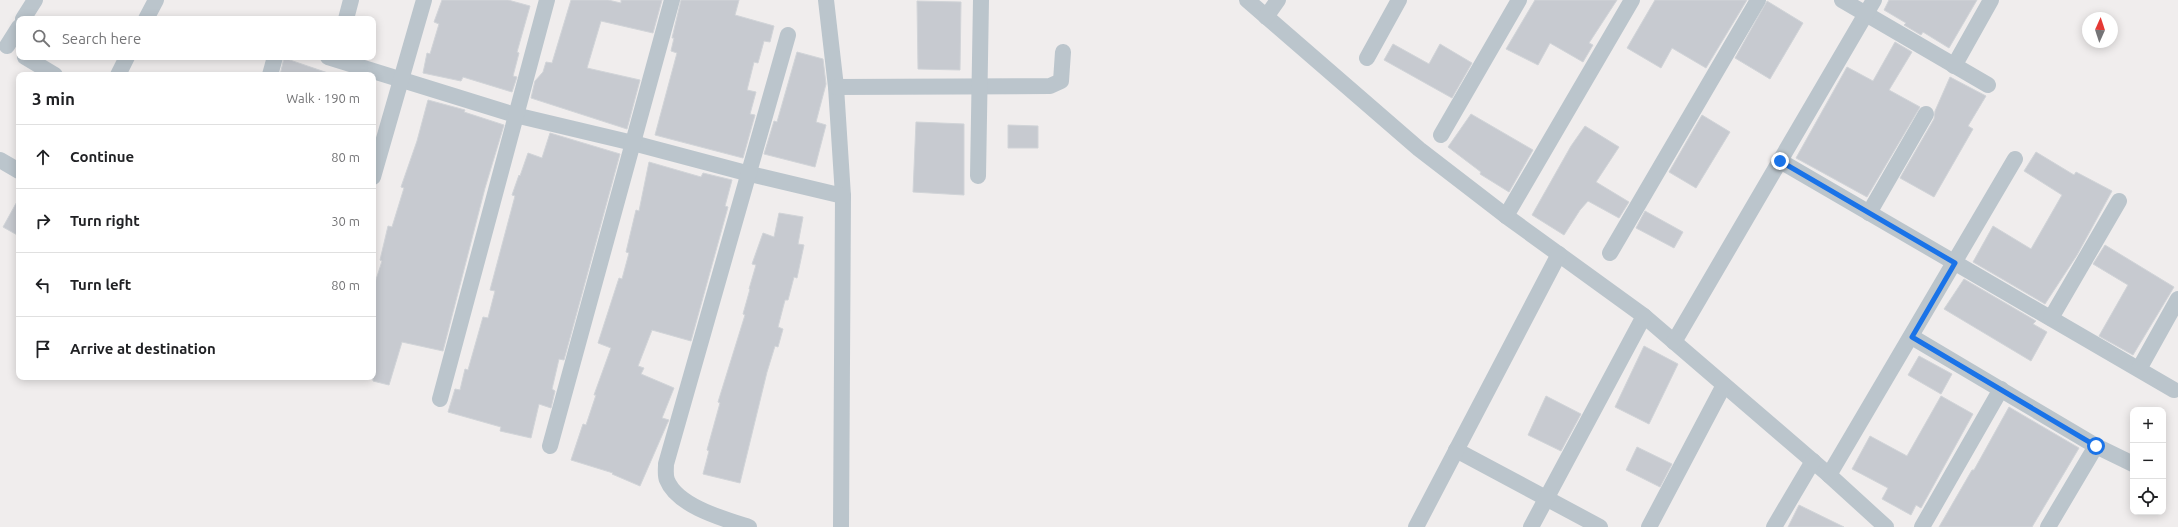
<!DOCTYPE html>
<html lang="en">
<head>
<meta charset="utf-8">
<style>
	:root { --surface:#fff; --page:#f6f6f6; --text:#202124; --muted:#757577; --line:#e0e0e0 }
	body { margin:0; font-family:Ubuntu,sans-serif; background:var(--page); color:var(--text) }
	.controls { position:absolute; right:12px; bottom:12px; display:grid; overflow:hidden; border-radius:8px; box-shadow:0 2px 10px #0003 }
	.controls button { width:36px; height:36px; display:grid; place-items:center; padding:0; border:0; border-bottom:1px solid var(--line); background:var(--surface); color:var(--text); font:20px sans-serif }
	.compass { position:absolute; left:2082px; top:12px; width:36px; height:36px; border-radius:50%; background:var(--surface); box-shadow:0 2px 10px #0003; rotate:3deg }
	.stop { position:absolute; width:12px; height:12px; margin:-9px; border:3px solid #1a73e8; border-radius:50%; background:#fff }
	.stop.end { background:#1a73e8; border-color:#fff; box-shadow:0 1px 4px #0008 }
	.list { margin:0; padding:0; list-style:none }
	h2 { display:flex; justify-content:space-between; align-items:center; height:52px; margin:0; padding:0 16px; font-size:17px }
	h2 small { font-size:13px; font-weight:400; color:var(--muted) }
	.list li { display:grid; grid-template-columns:26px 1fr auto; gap:12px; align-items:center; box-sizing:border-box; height:64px; padding:0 16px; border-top:1px solid var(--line) }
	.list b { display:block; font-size:15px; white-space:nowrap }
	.list em { font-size:13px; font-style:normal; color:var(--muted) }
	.icon { flex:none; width:22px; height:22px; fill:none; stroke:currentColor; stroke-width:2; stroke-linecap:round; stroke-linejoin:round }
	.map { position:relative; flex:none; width:2178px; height:527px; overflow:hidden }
	.search { position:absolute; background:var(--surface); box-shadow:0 2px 10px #0003; left:16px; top:16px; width:360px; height:44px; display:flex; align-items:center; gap:10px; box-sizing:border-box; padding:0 14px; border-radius:8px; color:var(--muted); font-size:15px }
	.panel { position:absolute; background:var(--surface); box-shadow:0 2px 10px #0003; left:16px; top:72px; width:360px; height:308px; border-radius:8px }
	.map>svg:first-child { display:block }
	.building { fill:#c7cad0; stroke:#d1d4d8 }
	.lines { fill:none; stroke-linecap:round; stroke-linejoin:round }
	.street { stroke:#bbc5cc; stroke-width:16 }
	.route { stroke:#1a73e8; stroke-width:5 }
</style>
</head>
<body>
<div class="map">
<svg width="2178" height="527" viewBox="0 0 2178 527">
	<rect width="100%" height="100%" fill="#f0eded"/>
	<g class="building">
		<polygon points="442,0 508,0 530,6 517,52 519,53 513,76 517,77 512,92 463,77 461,81 423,73 427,53 430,54 439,24 434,22"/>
		<polygon points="571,0 608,0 621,3 621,0 662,0 653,33 601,21 587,68 640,80 627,129 531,98 535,81 543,72 546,62 552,63"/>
		<polygon points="681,0 739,0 735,15 774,26 770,42 764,41 758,63 754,62 747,90 756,92 750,114 755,115 743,158 655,135 677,53 671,51 674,38 672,38"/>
		<polygon points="1535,0 1617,0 1589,43 1593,45 1583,62 1550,43 1538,65 1506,49"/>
		<polygon points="1655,0 1747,0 1706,68 1672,48 1661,68 1627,48"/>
		<polygon points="1889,0 1977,0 1949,48 1923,32 1921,35 1904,25 1906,23 1884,10"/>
		<polygon points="917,1 961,2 960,70 918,69"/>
		<polygon points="1767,1 1803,23 1770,79 1735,58"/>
		<polygon points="1895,42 1912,52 1889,90 1920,107 1867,197 1796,158 1847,67 1873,81"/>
		<polygon points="1393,44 1429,64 1440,44 1472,63 1452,98 1384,60"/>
		<polygon points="797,52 823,59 826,84 816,122 826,125 815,167 764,154 774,121 777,122"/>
		<polygon points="284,58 328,73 327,75 280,75"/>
		<polygon points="1950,77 1986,96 1968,126 1973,129 1934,197 1900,178 1934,119 1935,111"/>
		<polygon points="428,100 465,110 464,112 504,125 485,188 443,351 402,342 389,385 373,381 373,289 382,261 380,260 388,226 392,227 404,188 401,187 417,141"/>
		<polygon points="1471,114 1533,150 1509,192 1480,174 1481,172 1448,147"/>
		<polygon points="1702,115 1730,132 1696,188 1669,172"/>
		<polygon points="916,122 964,124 964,195 913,192"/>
		<polygon points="1008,125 1038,126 1038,148 1008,148"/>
		<polygon points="1585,126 1619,147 1596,182 1629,202 1619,218 1588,201 1580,210 1564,235 1532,215 1571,146"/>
		<polygon points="550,133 620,154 564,360 559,359 552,389 555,391 551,408 539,404 531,438 500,431 501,427 448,412 455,389 460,390 465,369 468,370 483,317 488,318 495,291 490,290 515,196 512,195 519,175 520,176 528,153 542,158"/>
		<polygon points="2036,152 2074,175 2076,172 2112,191 2077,255 2045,304 1973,262 1993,226 2031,249 2062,195 2024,171"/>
		<polygon points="649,162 701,177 703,173 732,180 725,206 728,207 691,341 652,330 638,366 644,368 641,374 674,388 662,418 669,420 667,424 640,486 612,474 613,473 571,460 583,424 586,425 596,395 594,395 611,348 598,343 619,278 622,279 629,253 626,252 636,210 639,211"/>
		<polygon points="19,198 19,236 3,227"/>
		<polygon points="1645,211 1683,232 1674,248 1636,228"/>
		<polygon points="779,213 803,217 798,244 804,245 797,278 794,277 788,300 785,300 778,327 783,329 778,347 775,346 767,372 740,483 703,474 709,451 707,450 720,403 718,402 745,315 743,314 750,289 749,289 756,265 752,264 763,233 774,237"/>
		<polygon points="2105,245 2174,287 2133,355 2099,336 2128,285 2093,264"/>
		<polygon points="1964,279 2036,321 2033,324 2047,332 2031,361 1944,309"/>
		<polygon points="1644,346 1678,364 1649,424 1615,407"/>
		<polygon points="1919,356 1952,374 1941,394 1908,375"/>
		<polygon points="1546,396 1581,414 1561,451 1528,435"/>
		<polygon points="1941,396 1973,414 1921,508 1916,505 1911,515 1882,499 1888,488 1852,469 1870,436 1907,456"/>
		<polygon points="2009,407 2079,448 2066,470 2032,527 1939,527 1972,470 1974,470"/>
		<polygon points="1637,447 1672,464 1660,487 1626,470"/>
		<polygon points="1799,505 1844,527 1788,527"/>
	</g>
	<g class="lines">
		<g class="street">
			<polyline points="826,0 836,87 843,196 841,527"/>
			<polyline points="1247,0 1419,149 1506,216 1644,316 1829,475 1886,527"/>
			<polyline points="1842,0 1988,85"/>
			<polyline points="1266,17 1278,0"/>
			<polyline points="23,19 35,0"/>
			<polyline points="146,19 156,0"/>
			<polyline points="346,19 351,0"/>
			<polyline points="7,46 19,27"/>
			<polyline points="25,57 55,75"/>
			<polyline points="328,57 515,115 633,143 750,174 843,196"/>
			<polyline points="1367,58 1399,0"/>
			<polyline points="1954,66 1991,0"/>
			<polyline points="118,75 127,57"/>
			<polyline points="270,75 275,57"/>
			<polyline points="836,87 1050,86 1061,81 1063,52"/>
			<polyline points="1441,135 1519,0"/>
			<polyline points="0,160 19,171"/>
			<polyline points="1780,161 2174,390"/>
			<polyline points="978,176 981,0"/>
			<polyline points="373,177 424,0"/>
			<polyline points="1869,213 1926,114"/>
			<polyline points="1506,216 1632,0"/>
			<polyline points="1610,253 1758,0"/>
			<polyline points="2051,318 2119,201"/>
			<polyline points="1912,337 2096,446 2048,527"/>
			<polyline points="1674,342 1874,0"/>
			<polyline points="2139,369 2178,299"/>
			<polyline points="440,399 547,0"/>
			<polyline points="550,446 672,0"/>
			<polyline points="2096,446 2133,464"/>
			<polyline points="1456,450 1600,527"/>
			<polyline points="1829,475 2015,159"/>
			<path d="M749 527C724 519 677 506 667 480 665 475 666 469 666 464L788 35"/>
			<polyline points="1416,527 1559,254"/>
			<polyline points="1531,527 1644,316"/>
			<polyline points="1649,527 1724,385"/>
			<polyline points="1774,527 1813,461"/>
			<polyline points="1922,527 2001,389"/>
		</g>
	</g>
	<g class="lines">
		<polyline class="route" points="1780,161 1955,263 1912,337 2096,446"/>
	</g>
</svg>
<div class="controls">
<button>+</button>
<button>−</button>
<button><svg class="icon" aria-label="locate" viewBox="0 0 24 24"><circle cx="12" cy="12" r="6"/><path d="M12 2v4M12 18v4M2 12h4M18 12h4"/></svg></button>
</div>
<svg class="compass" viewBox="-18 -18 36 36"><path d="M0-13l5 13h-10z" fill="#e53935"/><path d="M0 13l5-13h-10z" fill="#757577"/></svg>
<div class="stop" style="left:2096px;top:446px"></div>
<div class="stop end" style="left:1780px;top:161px"></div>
<div class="search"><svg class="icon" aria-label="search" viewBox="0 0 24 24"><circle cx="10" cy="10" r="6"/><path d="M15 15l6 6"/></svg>Search here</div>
<section class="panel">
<h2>3 min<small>Walk · 190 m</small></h2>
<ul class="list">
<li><svg class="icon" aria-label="ahead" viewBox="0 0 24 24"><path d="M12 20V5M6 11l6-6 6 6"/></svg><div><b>Continue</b></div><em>80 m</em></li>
<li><svg class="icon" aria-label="right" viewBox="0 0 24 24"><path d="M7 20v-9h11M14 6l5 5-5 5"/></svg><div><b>Turn right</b></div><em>30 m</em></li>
<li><svg class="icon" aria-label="left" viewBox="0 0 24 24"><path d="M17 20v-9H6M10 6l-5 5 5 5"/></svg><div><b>Turn left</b></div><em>80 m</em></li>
<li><svg class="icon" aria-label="arrive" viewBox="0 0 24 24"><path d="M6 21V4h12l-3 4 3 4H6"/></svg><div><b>Arrive at destination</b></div></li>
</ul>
</section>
</div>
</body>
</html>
